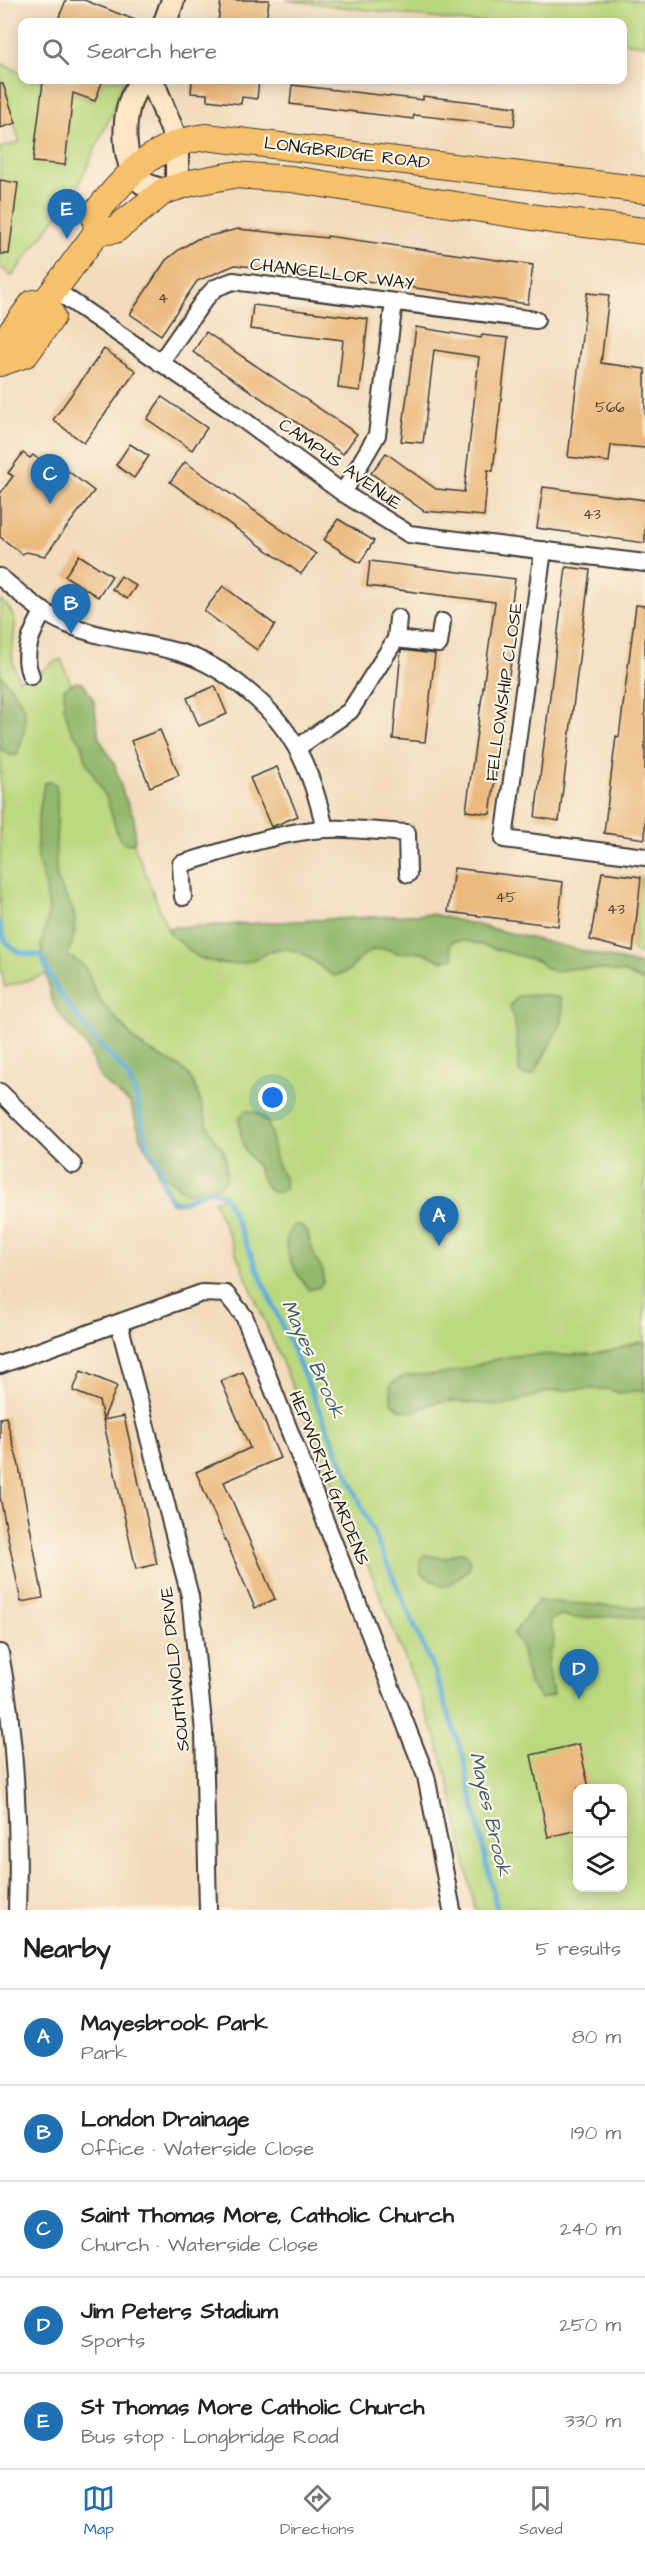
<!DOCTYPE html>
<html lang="en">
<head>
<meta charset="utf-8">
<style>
	:root { --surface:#fff; --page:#f6f6f6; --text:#222; --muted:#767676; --line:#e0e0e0; --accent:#1f6fb2 }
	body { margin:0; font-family:"Architects Daughter",sans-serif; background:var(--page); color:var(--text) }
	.controls { position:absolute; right:18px; bottom:18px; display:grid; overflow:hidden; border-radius:12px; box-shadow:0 3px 15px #0003 }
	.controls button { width:54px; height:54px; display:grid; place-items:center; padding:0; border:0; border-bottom:2px solid var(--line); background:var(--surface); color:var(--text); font:30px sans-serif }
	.you { position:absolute; left:273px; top:1098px; width:21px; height:21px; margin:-15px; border:4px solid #fff; border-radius:50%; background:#1a73e8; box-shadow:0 0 0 9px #1a73e833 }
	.badge { display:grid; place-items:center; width:39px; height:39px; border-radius:50%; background:var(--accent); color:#fff; font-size:20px; font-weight:700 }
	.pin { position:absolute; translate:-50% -50px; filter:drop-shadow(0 2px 3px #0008) }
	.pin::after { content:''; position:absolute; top:32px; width:21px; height:18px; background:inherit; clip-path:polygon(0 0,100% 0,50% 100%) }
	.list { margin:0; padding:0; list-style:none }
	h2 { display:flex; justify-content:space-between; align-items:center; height:78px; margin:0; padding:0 24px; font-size:26px }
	h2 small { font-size:20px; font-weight:400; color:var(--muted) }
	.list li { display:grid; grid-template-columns:39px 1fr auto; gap:18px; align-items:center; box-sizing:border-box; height:96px; padding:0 24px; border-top:2px solid var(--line) }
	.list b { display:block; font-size:22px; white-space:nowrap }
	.list p { margin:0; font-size:20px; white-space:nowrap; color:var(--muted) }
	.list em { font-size:20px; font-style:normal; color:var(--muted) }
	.icon { flex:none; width:33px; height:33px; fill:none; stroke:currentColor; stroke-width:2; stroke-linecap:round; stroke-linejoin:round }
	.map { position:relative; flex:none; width:645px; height:1910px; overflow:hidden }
	.search { position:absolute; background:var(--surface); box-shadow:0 3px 15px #0003; left:18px; right:18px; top:18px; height:66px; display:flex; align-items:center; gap:15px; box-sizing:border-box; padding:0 21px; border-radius:12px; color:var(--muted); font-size:22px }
	.sheet { height:558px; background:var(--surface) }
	nav { display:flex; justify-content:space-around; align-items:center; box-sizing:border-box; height:84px; border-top:2px solid var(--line); background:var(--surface); font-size:16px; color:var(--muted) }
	nav a { display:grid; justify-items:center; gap:3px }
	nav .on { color:var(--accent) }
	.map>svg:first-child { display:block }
	.green { fill:#bad87e; stroke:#6b7a4d; stroke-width:1.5; fill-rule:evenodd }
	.forest { fill:#93b86d; stroke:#586a44; stroke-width:1.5 }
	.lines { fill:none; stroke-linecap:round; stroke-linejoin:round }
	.stream { stroke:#5aacd5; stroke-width:5 }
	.building { fill:#ebb97e }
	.street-casing { stroke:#3c3934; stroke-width:20 }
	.secondary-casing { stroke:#3c3934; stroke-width:26 }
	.primary-casing { stroke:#3c3934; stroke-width:28 }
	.street { stroke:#fff; stroke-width:16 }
	.secondary { stroke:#fce6c4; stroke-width:22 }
	.primary { stroke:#f7c06b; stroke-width:26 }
	.labels { text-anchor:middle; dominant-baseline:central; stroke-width:4.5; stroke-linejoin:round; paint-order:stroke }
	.number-label { font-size:15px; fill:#504334 }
	.street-label { font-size:18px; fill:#1c1c1c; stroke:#fcf5e5 }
	.water-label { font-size:20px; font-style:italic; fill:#385d6f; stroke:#fcf5e5 }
</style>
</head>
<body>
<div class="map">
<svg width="645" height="1910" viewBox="0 0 645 1910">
	<rect width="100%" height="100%" fill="#fcf5e5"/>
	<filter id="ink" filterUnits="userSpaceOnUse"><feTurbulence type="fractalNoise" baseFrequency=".0167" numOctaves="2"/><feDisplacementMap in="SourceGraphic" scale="12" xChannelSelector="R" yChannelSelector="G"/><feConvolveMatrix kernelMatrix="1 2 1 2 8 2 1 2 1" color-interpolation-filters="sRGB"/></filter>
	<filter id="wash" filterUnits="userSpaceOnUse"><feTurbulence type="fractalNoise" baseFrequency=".008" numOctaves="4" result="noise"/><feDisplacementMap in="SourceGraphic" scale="24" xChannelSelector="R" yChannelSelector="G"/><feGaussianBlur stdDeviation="1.35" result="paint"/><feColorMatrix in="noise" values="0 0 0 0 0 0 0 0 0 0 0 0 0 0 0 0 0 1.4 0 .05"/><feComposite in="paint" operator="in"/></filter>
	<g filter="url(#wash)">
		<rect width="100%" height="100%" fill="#f2dbbc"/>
		<g class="green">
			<polygon points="286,0 645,0 645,45 623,42 622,22 466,22"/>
			<polygon points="0,63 22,73 22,80 38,80 94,101 103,80 124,80 112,113 74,194 12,276 0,267 0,148 20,142 0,75"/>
			<path d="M0 600C23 617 13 630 12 652 12 662 15 671 19 680L42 671 54 662 61 659 167 928 431 914 645 966V1910H475L451 1791 436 1737 374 1580 214 1201 224 1198C207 1179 192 1209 171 1203L162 1186 138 1109 48 974 5 987 0 966ZM578 1788H622V1888H578Z"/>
			<polygon points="641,877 645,878 645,954 633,951"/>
		</g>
		<g class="forest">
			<path d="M0 674C28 708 31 712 17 755H10L0 748Z"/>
			<polygon points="76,682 83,683 94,701 99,738 114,763 123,793 134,817 135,841 130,844 123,843 117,833 107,799 87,763 81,742 70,729 64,706 64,689"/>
			<path d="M51 781 56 785C61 815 52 847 57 877 60 890 69 899 73 911 78 925 73 942 67 956 97 968 85 980 101 1001 110 1013 121 1024 131 1036 148 1057 176 1058 190 1077 199 1089 204 1118 211 1133 214 1140 221 1145 224 1152 227 1160 226 1170 226 1179L220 1186 211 1189 186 1192 162 1174 143 1144 130 1103 101 1079 87 1047 57 1011 51 999 41 946 49 913 46 887 38 861 37 843V827L44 783Z"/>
			<path d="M431 914 645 966V982L625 973 599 969 576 968 554 971 546 968 538 961 467 941H453L450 946 454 958 441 961 423 952 397 953 387 949 374 950 363 955 349 971 334 976C317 967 309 952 287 949 272 947 265 955 252 960 235 967 214 964 198 957 191 953 178 939 169 933L167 928Z"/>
			<polygon points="543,995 560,998 563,1010 562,1022 534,1074 526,1076 519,1072 516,1030 510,1006 518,996"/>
			<path d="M245 1111C275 1111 270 1136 275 1158 278 1171 286 1173 285 1189 267 1201 263 1180 258 1168 255 1163 252 1160 249 1156 242 1146 240 1132 239 1119Z"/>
			<path d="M294 1225H300L307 1232 315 1258 323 1271V1282L319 1287 309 1290C295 1272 275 1245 294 1225Z"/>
			<path d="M639 1342 645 1343V1390L619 1393 608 1389H578L546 1392 504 1406 450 1401 434 1403 412 1412 399 1409 392 1402 390 1386C403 1370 422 1376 441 1374 464 1372 485 1360 507 1357 538 1352 569 1357 599 1353 613 1351 626 1346 639 1342Z"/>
			<polygon points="460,1552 466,1554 471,1560 469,1569 449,1585 442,1586 421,1573 420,1560 425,1555 445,1558"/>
			<path d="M538 1601 645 1608V1619C621 1614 606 1617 582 1618 571 1619 560 1612 550 1621L554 1638 553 1647 549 1653 548 1666 553 1695 541 1699 529 1684 520 1643 513 1634Z"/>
		</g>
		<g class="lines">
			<path class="stream" d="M0 924C4 949 18 955 41 955L55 986 92 1036 120 1066 129 1078 136 1096 146 1141 161 1169 163 1184 171 1200C193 1209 203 1177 226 1198L434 1670 463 1756 497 1910"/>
		</g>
		<g id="blocks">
			<g class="building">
				<polygon points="66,0 84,0 140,22 57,22"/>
				<polygon points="221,0 269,0 266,22 218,22"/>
				<polygon points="41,80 103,80 95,101 73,93 65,165 33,162 43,81"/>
				<polygon points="192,80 259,80 257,99 242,97 241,104 207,100 207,94 191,93"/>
				<polygon points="0,84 3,84 16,123 0,128"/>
				<polygon points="292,85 423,100 423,96 516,107 514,126 414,115 413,119 290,104"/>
				<polygon points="0,180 18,183 9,254 0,254"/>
				<polygon points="238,229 327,238 327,236 533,265 528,304 310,273 235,265 197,281 161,335 130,314 166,260 180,249 197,239"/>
				<polygon points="587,293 609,295 601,363 645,369 645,448 611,445 609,462 568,457"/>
				<polygon points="253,305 368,319 360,391 338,388 343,340 250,329"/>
				<polygon points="416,327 481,338 482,335 508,338 493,471 488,470 484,516 424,511 371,473 386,453 436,489 464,492 479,357 434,350 423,443 401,441"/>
				<polygon points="206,332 357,434 343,454 193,352"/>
				<polygon points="104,349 136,371 84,443 53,420"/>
				<polygon points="162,397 207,428 192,450 147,419"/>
				<polygon points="130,444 149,456 134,478 116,465"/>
				<polygon points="23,453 30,458 33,455 42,462 47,455 94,491 45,556 26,552 22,554 0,537 0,494 13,476 8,473"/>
				<polygon points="185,462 316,554 301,574 170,482"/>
				<polygon points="543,487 645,500 645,543 537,528"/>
				<polygon points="338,519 374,541 360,563 324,540"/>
				<polygon points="79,555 112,576 98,597 65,576"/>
				<polygon points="370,561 515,579 509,624 516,625 490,814 466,811 495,602 367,586"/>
				<polygon points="566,567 590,570 559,821 535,817"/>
				<polygon points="121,576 136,586 127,599 112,589"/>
				<polygon points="223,586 275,625 257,650 204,611"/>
				<polygon points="636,605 645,606 645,839 604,833 616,736 619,737"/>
				<polygon points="401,650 435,654 425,742 393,739"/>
				<polygon points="215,686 227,714 199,726 187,698"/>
				<polygon points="160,730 179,775 150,787 131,741"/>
				<polygon points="277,767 298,816 271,827 250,778"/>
				<polygon points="454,868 563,882 558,926 448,912"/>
				<polygon points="602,872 641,877 633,951 590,940"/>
				<polygon points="81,1371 117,1386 103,1420 124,1416 157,1564 136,1569 99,1401 73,1391"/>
				<polygon points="243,1372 280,1458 224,1482 275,1599 255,1608 196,1472 250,1448 221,1381"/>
				<polygon points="6,1417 19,1466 43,1598 21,1602 0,1497 0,1418"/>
				<polygon points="579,1744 589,1788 578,1788 578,1830 548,1837 531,1755"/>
			</g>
		</g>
	</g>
	<g filter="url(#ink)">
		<use href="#blocks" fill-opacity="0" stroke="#3c3934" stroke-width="1.5"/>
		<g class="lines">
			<defs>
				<g id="street">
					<polyline points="55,290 227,408 343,493 409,534 645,563"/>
					<polyline points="160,363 204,300 215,288 233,281 536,320"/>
					<polyline points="343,493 377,435 394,302"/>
					<polyline points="543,550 504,839 645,857"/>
					<path d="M0 577C21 594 42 614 67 624 101 639 142 642 178 652 222 664 274 707 296 747 310 772 319 802 325 829"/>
					<polyline points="396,639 439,644 442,622"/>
					<path d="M31 676C21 654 32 631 44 611"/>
					<polyline points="297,748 350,711 396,639 398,618"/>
					<path d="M183 897 181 864C222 852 263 837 306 831 338 826 374 831 407 833L408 874"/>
					<polyline points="0,1092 73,1165"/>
					<polyline points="119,1323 190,1596 204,1732 208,1910"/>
					<polyline points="0,1365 202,1293 226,1294 244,1316 426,1776 452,1910"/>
					<path d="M0 1653C15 1733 20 1828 17 1910"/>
				</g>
				<g id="secondary">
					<polyline points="165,22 173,0"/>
					<path d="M145 80C121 95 119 159 139 180 145 186 155 188 164 191"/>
					<polyline points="152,80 177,142 177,186"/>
				</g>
				<g id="primary">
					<polyline points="97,232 115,230 164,191 190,183 233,175 291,179 551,220 645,231"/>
					<path d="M0 359 6 339 33 303 46 301 97 232 95 214C126 175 155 143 206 137L645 190"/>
					<polyline points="0,363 26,354 52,317 46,301"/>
				</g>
			</defs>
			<use href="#street" class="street-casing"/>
			<use href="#secondary" class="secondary-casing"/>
			<use href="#primary" class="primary-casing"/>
			<use href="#street" class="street"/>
			<use href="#secondary" class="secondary"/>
			<use href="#primary" class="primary"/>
		</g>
	</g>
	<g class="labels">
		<g class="number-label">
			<text x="163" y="298">4</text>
			<text x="610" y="407">566</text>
			<text x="592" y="514">43</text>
			<text x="506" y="897">45</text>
			<text x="616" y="909">43</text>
		</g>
		<g class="street-label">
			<text transform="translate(347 153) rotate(7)">LONGBRIDGE ROAD</text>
			<text transform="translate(332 274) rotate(7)">CHANCELLOR WAY</text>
			<text transform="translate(340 464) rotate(35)">CAMPUS AVENUE</text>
			<text transform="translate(504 692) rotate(-82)">FELLOWSHIP CLOSE</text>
			<text transform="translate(329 1478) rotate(68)">HEPWORTH GARDENS</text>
			<text transform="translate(175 1669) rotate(-96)">SOUTHWOLD DRIVE</text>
		</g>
		<g class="water-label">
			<text transform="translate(313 1359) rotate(66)">Mayes Brook</text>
			<text transform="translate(490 1814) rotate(77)">Mayes Brook</text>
		</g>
	</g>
</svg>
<div class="controls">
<button><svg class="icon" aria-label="locate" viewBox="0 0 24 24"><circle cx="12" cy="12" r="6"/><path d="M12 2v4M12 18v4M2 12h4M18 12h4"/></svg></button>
<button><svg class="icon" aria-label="layers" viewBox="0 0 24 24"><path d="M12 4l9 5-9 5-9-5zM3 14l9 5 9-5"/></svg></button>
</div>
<div class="you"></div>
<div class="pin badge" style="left:439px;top:1246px">A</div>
<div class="pin badge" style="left:71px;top:634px">B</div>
<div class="pin badge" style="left:50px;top:504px">C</div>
<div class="pin badge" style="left:579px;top:1699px">D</div>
<div class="pin badge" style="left:67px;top:239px">E</div>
<div class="search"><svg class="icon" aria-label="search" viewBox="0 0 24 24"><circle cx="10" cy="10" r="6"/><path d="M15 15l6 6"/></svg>Search here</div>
</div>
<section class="sheet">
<h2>Nearby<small>5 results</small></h2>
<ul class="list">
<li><span class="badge">A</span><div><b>Mayesbrook Park</b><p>Park</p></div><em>80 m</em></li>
<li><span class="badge">B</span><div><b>London Drainage</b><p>Office · Waterside Close</p></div><em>190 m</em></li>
<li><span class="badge">C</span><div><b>Saint Thomas More, Catholic Church</b><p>Church · Waterside Close</p></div><em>240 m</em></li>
<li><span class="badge">D</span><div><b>Jim Peters Stadium</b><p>Sports</p></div><em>250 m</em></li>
<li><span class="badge">E</span><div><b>St Thomas More Catholic Church</b><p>Bus stop · Longbridge Road</p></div><em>330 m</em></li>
</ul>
</section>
<nav>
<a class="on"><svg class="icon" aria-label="map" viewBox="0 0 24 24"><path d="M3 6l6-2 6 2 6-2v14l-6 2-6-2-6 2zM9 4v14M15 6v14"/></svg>Map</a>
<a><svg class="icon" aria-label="directions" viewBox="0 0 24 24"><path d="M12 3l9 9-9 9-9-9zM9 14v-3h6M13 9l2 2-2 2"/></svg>Directions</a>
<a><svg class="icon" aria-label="saved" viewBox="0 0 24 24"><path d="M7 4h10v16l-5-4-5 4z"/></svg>Saved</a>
</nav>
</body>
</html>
